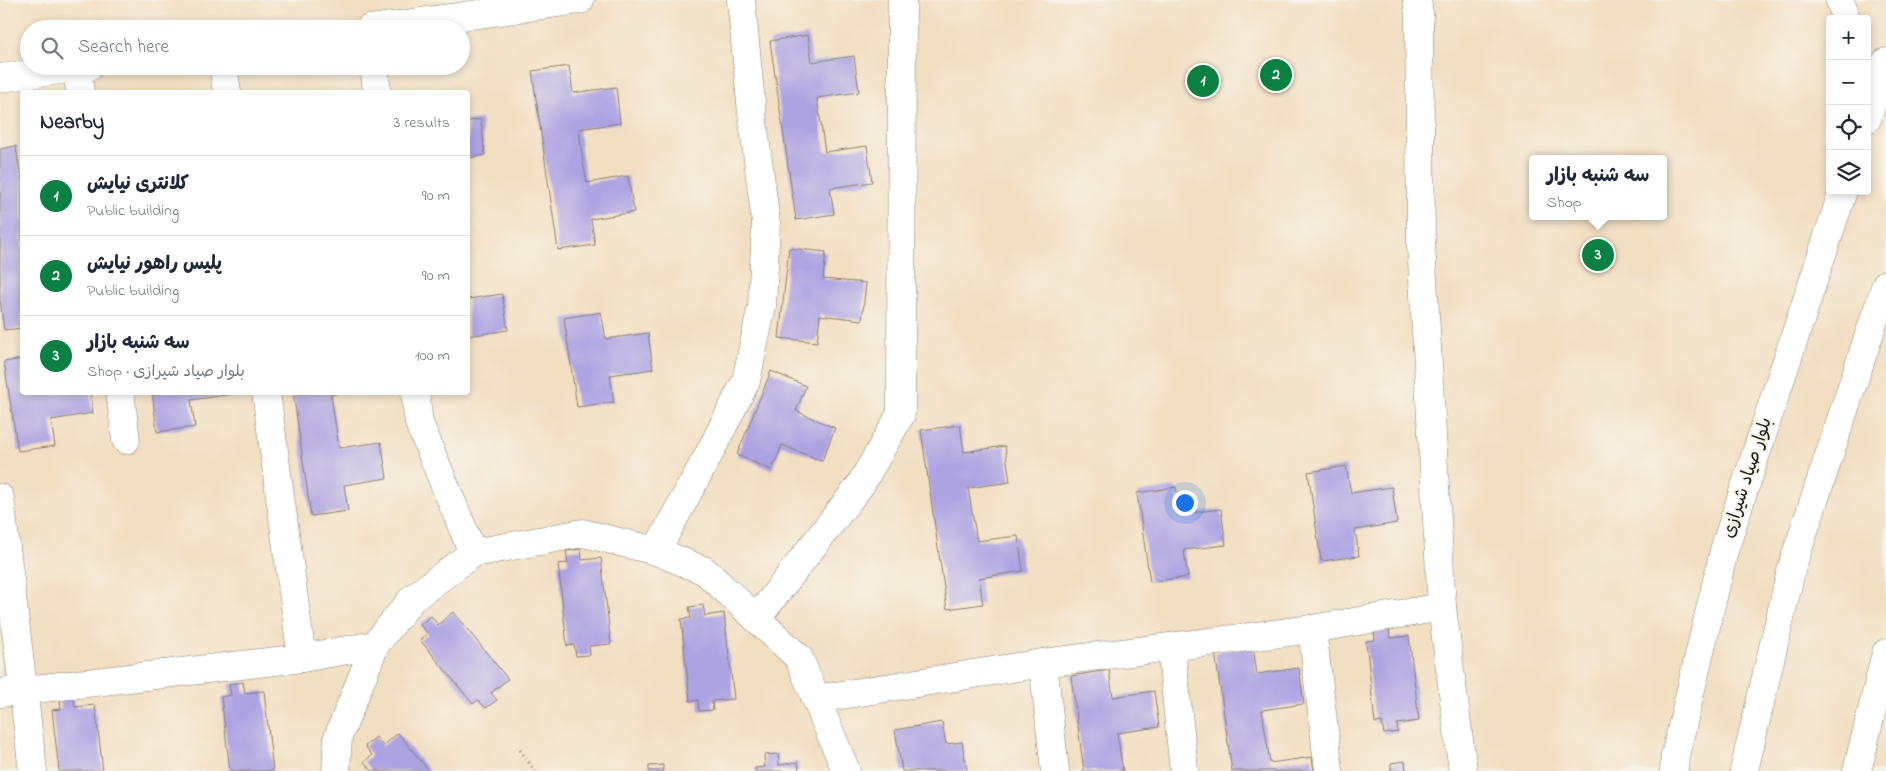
<!DOCTYPE html>
<html lang="en">
<head>
<meta charset="utf-8">
<style>
	:root { --surface:#fff; --page:#f2f2f3; --text:#1f2937; --muted:#747a83; --line:#e0e1e3; --accent:#0b8043 }
	body { margin:0; font-family:"Indie Flower","Playpen Sans Arabic",sans-serif; background:var(--page); color:var(--text) }
	.controls { position:absolute; right:15px; top:15px; display:grid; overflow:hidden; border-radius:5px; box-shadow:0 2px 8px #0003 }
	.controls button { width:45px; height:45px; display:grid; place-items:center; padding:0; border:0; border-bottom:1px solid var(--line); background:var(--surface); color:var(--text); font:25px sans-serif }
	.you { position:absolute; left:1184px; top:502px; width:18px; height:18px; margin:-12px; border:4px solid #fff; border-radius:50%; background:#1a73e8; box-shadow:0 0 0 8px #1a73e833 }
	.badge { display:grid; place-items:center; width:32px; height:32px; border-radius:50%; background:var(--accent); color:#fff; font-size:16px; font-weight:700 }
	.pin { position:absolute; translate:-50% -50%; border:2px solid #fff; box-shadow:0 1px 5px #0006 }
	.popup { position:absolute; left:1529px; top:155px; width:138px; height:65px; box-sizing:border-box; display:grid; place-content:center; border-radius:5px; background:var(--surface); filter:drop-shadow(0 1px 4px #0005); font-size:16px; white-space:nowrap; color:var(--muted) }
	.popup b { font-size:19px; color:var(--text) }
	.popup::after { content:''; position:absolute; left:50%; top:100%; margin-left:-10px; border:10px solid transparent; border-top-color:var(--surface) }
	.list { margin:0; padding:0; list-style:none }
	h2 { display:flex; justify-content:space-between; align-items:center; height:65px; margin:0; padding:0 20px; font-size:21px }
	h2 small { font-size:16px; font-weight:400; color:var(--muted) }
	.list li { display:grid; grid-template-columns:32px 1fr auto; gap:15px; align-items:center; box-sizing:border-box; height:80px; padding:0 20px; border-top:1px solid var(--line) }
	.list b { display:block; font-size:19px; white-space:nowrap }
	.list p { margin:0; font-size:16px; white-space:nowrap; color:var(--muted) }
	.list em { font-size:16px; font-style:normal; color:var(--muted) }
	.icon { flex:none; width:28px; height:28px; fill:none; stroke:currentColor; stroke-width:2; stroke-linecap:round; stroke-linejoin:round }
	.map { position:relative; flex:none; width:1886px; height:771px; overflow:hidden }
	.search { position:absolute; background:var(--surface); box-shadow:0 2px 8px #0003; left:20px; top:20px; width:450px; height:55px; display:flex; align-items:center; gap:12px; box-sizing:border-box; padding:0 18px; border-radius:28px; color:var(--muted); font-size:19px }
	.panel { position:absolute; background:var(--surface); box-shadow:0 2px 8px #0003; left:20px; top:90px; width:450px; height:305px; border-radius:5px }
	.map>svg:first-child { display:block }
	.building { fill:#ada3e2 }
	.lines { fill:none; stroke-linecap:round; stroke-linejoin:round }
	.street-casing { stroke:#877e6f; stroke-width:29 }
	.secondary-casing { stroke:#877e6f; stroke-width:29 }
	.path { stroke:#877e6f; stroke-width:3; stroke-dasharray:1 4; stroke-linecap:butt }
	.street { stroke:#fff; stroke-width:28 }
	.secondary { stroke:#fff; stroke-width:28 }
	.labels { text-anchor:middle; dominant-baseline:central; stroke-width:4; stroke-linejoin:round; paint-order:stroke }
	.street-label { font-size:18px; fill:#1c1c1c; stroke:#f7f3e8 }
</style>
</head>
<body>
<div class="map">
<svg width="1886" height="771" viewBox="0 0 1886 771">
	<rect width="100%" height="100%" fill="#f7f3e8"/>
	<filter id="ink" filterUnits="userSpaceOnUse"><feTurbulence type="fractalNoise" baseFrequency=".02" numOctaves="2"/><feDisplacementMap in="SourceGraphic" scale="10" xChannelSelector="R" yChannelSelector="G"/><feConvolveMatrix kernelMatrix="1 2 1 2 8 2 1 2 1" color-interpolation-filters="sRGB"/></filter>
	<filter id="wash" filterUnits="userSpaceOnUse"><feTurbulence type="fractalNoise" baseFrequency=".0096" numOctaves="4" result="noise"/><feDisplacementMap in="SourceGraphic" scale="20" xChannelSelector="R" yChannelSelector="G"/><feGaussianBlur stdDeviation="1.12" result="paint"/><feColorMatrix in="noise" values="0 0 0 0 0 0 0 0 0 0 0 0 0 0 0 0 0 1.4 0 .05"/><feComposite in="paint" operator="in"/></filter>
	<g filter="url(#wash)">
		<rect width="100%" height="100%" fill="#f2dfc2"/>
		<g id="blocks">
			<g class="building">
				<polygon points="808,35 812,62 854,56 859,92 817,98 825,152 867,146 872,182 830,188 834,214 796,220 770,41"/>
				<polygon points="569,66 573,93 616,87 620,123 579,129 582,156 587,183 628,176 634,212 591,219 595,245 558,250 532,71"/>
				<polygon points="481,119 485,155 468,158 468,121"/>
				<polygon points="16,146 20,173 22,173 22,328 4,330 0,300 0,149"/>
				<polygon points="789,248 826,252 823,279 866,283 862,320 820,315 817,342 779,338"/>
				<polygon points="502,294 508,330 468,336 468,299"/>
				<polygon points="601,312 606,339 648,333 653,369 610,375 614,402 577,407 564,318"/>
				<polygon points="22,359 22,392 90,392 93,413 51,420 55,446 18,451 4,362"/>
				<polygon points="771,371 806,386 796,411 835,428 822,461 782,445 772,470 737,455"/>
				<polygon points="152,392 233,392 233,394 191,400 195,427 157,432"/>
				<polygon points="293,392 340,392 331,395 339,448 381,442 387,478 344,485 348,511 311,516"/>
				<polygon points="960,425 964,452 1005,446 1010,482 968,488 977,541 1018,536 1023,571 979,578 983,604 947,609 921,430"/>
				<polygon points="1346,466 1351,493 1392,487 1397,523 1355,530 1359,556 1321,561 1308,472"/>
				<polygon points="1176,487 1180,514 1221,509 1226,545 1184,550 1188,577 1150,582 1137,493"/>
				<polygon points="581,549 582,560 601,558 611,644 589,646 590,655 576,656 574,645 567,646 558,564 568,563 566,551"/>
				<polygon points="703,605 705,616 724,613 734,699 712,701 713,710 699,711 698,700 690,701 681,619 691,618 689,607"/>
				<polygon points="453,612 508,679 491,693 497,700 486,708 478,700 473,704 420,640 428,634 420,625 431,616 438,625"/>
				<polygon points="1389,627 1390,638 1409,636 1419,721 1397,724 1398,732 1384,734 1382,722 1375,723 1366,641 1375,640 1374,629"/>
				<polygon points="1253,647 1257,674 1299,668 1304,704 1262,710 1270,763 1312,757 1314,771 1232,771 1215,652"/>
				<polygon points="1109,670 1113,697 1154,691 1159,727 1117,733 1123,771 1084,771 1071,676"/>
				<polygon points="243,682 245,693 264,691 273,771 230,771 221,697 231,695 229,684"/>
				<polygon points="74,696 75,707 95,705 103,771 59,771 52,710 61,709 60,698"/>
				<polygon points="942,722 946,744 962,742 967,771 902,771 895,730"/>
				<polygon points="398,733 429,771 372,771 364,762 372,755 365,746 376,737 383,746"/>
				<polygon points="778,754 779,765 798,762 799,771 755,771 755,768 765,767 764,755"/>
				<polygon points="1405,761 1406,771 1391,771 1391,763"/>
				<polygon points="663,765 663,771 649,771 649,766"/>
			</g>
		</g>
	</g>
	<g filter="url(#ink)">
		<use href="#blocks" fill-opacity="0" stroke="#877e6f" stroke-width="1"/>
		<g class="lines">
			<defs>
				<g id="street">
					<polyline points="1417,0 1419,13 1421,244 1442,607 1463,771"/>
					<polyline points="223,66 227,92"/>
					<polyline points="374,66 377,92"/>
					<polyline points="77,68 80,92"/>
					<polyline points="120,392 126,440"/>
					<polyline points="266,392 302,658"/>
					<polyline points="415,392 419,423 473,553"/>
					<polyline points="0,498 33,771"/>
					<polyline points="656,551 709,454 746,381 762,306 766,223 752,113 741,0"/>
					<polyline points="757,618 861,484 901,414 902,0"/>
					<polyline points="1312,629 1329,771"/>
					<polyline points="1171,647 1184,771"/>
					<polyline points="1043,663 1055,771"/>
					<polyline points="0,693 302,658 375,645 412,599 473,553 583,533 656,551 705,571 799,658 846,771"/>
					<polyline points="816,699 1043,663 1312,629 1442,607"/>
					<polyline points="336,771 338,737 375,645"/>
				</g>
				<g id="secondary">
					<polyline points="1840,0 1846,19"/>
					<polyline points="369,29 580,0"/>
					<polyline points="0,78 90,66"/>
					<polyline points="1867,119 1886,62"/>
					<polyline points="1674,771 1675,756 1725,547 1843,191"/>
					<polyline points="1744,771 1792,567 1886,284"/>
					<polyline points="1857,771 1886,653"/>
				</g>
			</defs>
			<use href="#street" class="street-casing"/>
			<use href="#secondary" class="secondary-casing"/>
			<polyline class="path" points="520,750 535,771"/>
			<use href="#street" class="street"/>
			<use href="#secondary" class="secondary"/>
		</g>
	</g>
	<g class="labels">
		<g class="street-label">
			<text transform="translate(1748 478) rotate(-72)">بلوار صیاد شیرازی</text>
		</g>
	</g>
</svg>
<div class="controls">
<button>+</button>
<button>−</button>
<button><svg class="icon" aria-label="locate" viewBox="0 0 24 24"><circle cx="12" cy="12" r="6"/><path d="M12 2v4M12 18v4M2 12h4M18 12h4"/></svg></button>
<button><svg class="icon" aria-label="layers" viewBox="0 0 24 24"><path d="M12 4l9 5-9 5-9-5zM3 14l9 5 9-5"/></svg></button>
</div>
<div class="you"></div>
<div class="pin badge" style="left:1203px;top:81px">1</div>
<div class="pin badge" style="left:1276px;top:75px">2</div>
<div class="pin badge" style="left:1598px;top:255px">3</div>
<div class="popup"><b>سه شنبه بازار</b>Shop</div>
<div class="search"><svg class="icon" aria-label="search" viewBox="0 0 24 24"><circle cx="10" cy="10" r="6"/><path d="M15 15l6 6"/></svg>Search here</div>
<section class="panel">
<h2>Nearby<small>3 results</small></h2>
<ul class="list">
<li><span class="badge">1</span><div><b>کلانتری نیایش</b><p>Public building</p></div><em>90 m</em></li>
<li><span class="badge">2</span><div><b>پلیس راهور نیایش</b><p>Public building</p></div><em>90 m</em></li>
<li><span class="badge">3</span><div><b>سه شنبه بازار</b><p>Shop · بلوار صیاد شیرازی</p></div><em>100 m</em></li>
</ul>
</section>
</div>
</body>
</html>
